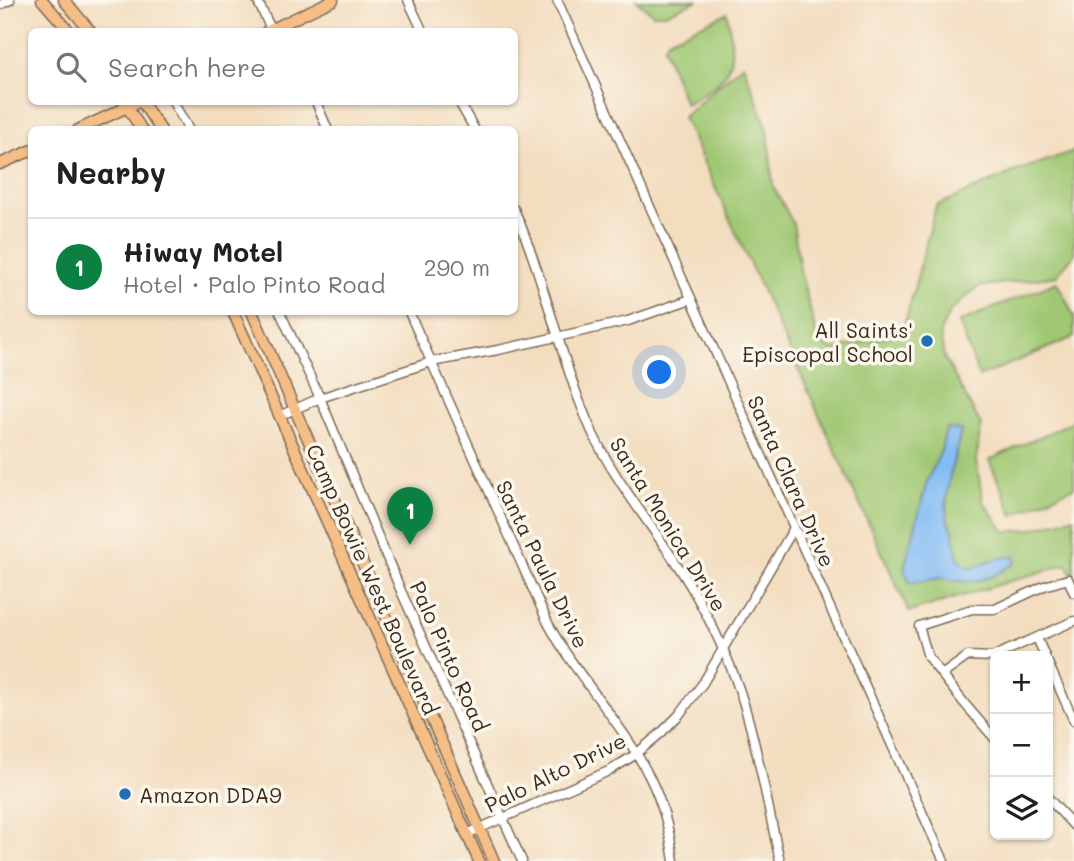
<!DOCTYPE html>
<html lang="en">
<head>
<meta charset="utf-8">
<style>
	:root { --surface:#fff; --page:#f2f2f2; --text:#202124; --muted:#757577; --line:#e0e0e0; --accent:#0b8043 }
	body { margin:0; font-family:Mali,sans-serif; background:var(--page); color:var(--text) }
	.controls { position:absolute; right:21px; bottom:21px; display:grid; overflow:hidden; border-radius:10px; box-shadow:0 2px 5px #0004 }
	.controls button { width:63px; height:63px; display:grid; place-items:center; padding:0; border:0; border-bottom:2px solid var(--line); background:var(--surface); color:var(--text); font:35px sans-serif }
	.you { position:absolute; left:660px; top:373px; width:24px; height:24px; margin:-18px; border:5px solid #fff; border-radius:50%; background:#1a73e8; box-shadow:0 0 0 10px #1a73e833 }
	.badge { display:grid; place-items:center; width:46px; height:46px; border-radius:50%; background:var(--accent); color:#fff; font-size:23px; font-weight:700 }
	.pin { position:absolute; translate:-50% -58px; filter:drop-shadow(0 2px 4px #0008) }
	.pin::after { content:''; position:absolute; top:37px; width:24px; height:21px; background:inherit; clip-path:polygon(0 0,100% 0,50% 100%) }
	.list { margin:0; padding:0; list-style:none }
	h2 { display:flex; justify-content:space-between; align-items:center; height:91px; margin:0; padding:0 28px; font-size:30px }
	h2 small { font-size:23px; font-weight:400; color:var(--muted) }
	.list li { display:grid; grid-template-columns:46px 1fr auto; gap:21px; align-items:center; box-sizing:border-box; height:98px; padding:0 28px; border-top:2px solid var(--line) }
	.list b { display:block; font-size:26px; white-space:nowrap }
	.list p { margin:0; font-size:23px; white-space:nowrap; color:var(--muted) }
	.list em { font-size:23px; font-style:normal; color:var(--muted) }
	.icon { flex:none; width:38px; height:38px; fill:none; stroke:currentColor; stroke-width:2; stroke-linecap:round; stroke-linejoin:round }
	.map { position:relative; flex:none; width:1074px; height:861px; overflow:hidden }
	.search { position:absolute; background:var(--surface); box-shadow:0 2px 5px #0004; left:28px; top:28px; width:490px; height:77px; display:flex; align-items:center; gap:18px; box-sizing:border-box; padding:0 24px; border-radius:10px; color:var(--muted); font-size:26px }
	.panel { position:absolute; background:var(--surface); box-shadow:0 2px 5px #0004; left:28px; top:126px; width:490px; height:189px; border-radius:10px }
	.map>svg:first-child { display:block }
	.green { fill:#a0c873; stroke:#6e7948; stroke-width:2 }
	.water { fill:#83bcf4; stroke:#5f7389; stroke-width:2 }
	.lines { fill:none; stroke-linecap:round; stroke-linejoin:round }
	.minor-casing { stroke:#7b6956; stroke-width:11 }
	.major-casing { stroke:#7b6956; stroke-width:13 }
	.minor { stroke:#fff; stroke-width:8 }
	.major { stroke:#f6be87; stroke-width:10 }
	.poi-dot { fill:#1f6fb2; stroke:#fbf7ec; stroke-width:2.5 }
	.labels { text-anchor:middle; dominant-baseline:central; stroke-width:7; stroke-linejoin:round; paint-order:stroke }
	.poi-label { font-size:21px; fill:#3b2a1e; stroke:#fbf7ec; text-anchor:end }
	.street-label { font-size:21px; fill:#3b2a1e; stroke:#fbf7ec }
</style>
</head>
<body>
<div class="map">
<svg width="1074" height="861" viewBox="0 0 1074 861">
	<rect width="100%" height="100%" fill="#fbf7ec"/>
	<filter id="ink" filterUnits="userSpaceOnUse"><feTurbulence type="fractalNoise" baseFrequency=".0143" numOctaves="2"/><feDisplacementMap in="SourceGraphic" scale="14" xChannelSelector="R" yChannelSelector="G"/><feConvolveMatrix kernelMatrix="1 2 1 2 8 2 1 2 1" color-interpolation-filters="sRGB"/></filter>
	<filter id="wash" filterUnits="userSpaceOnUse"><feTurbulence type="fractalNoise" baseFrequency=".00686" numOctaves="4" result="noise"/><feDisplacementMap in="SourceGraphic" scale="28" xChannelSelector="R" yChannelSelector="G"/><feGaussianBlur stdDeviation="1.57" result="paint"/><feColorMatrix in="noise" values="0 0 0 0 0 0 0 0 0 0 0 0 0 0 0 0 0 1.4 0 .05"/><feComposite in="paint" operator="in"/></filter>
	<g filter="url(#wash)">
		<rect width="100%" height="100%" fill="#f3ddbf"/>
		<g class="green">
			<polygon points="636,0 698,0 665,14 653,14"/>
			<path d="M727 13C737 66 733 79 685 104L664 47 668 40Z"/>
			<polygon points="743,64 768,130 773,186 793,223 800,270 818,341 832,350 897,334 904,327 936,206 1011,173 1074,151 1074,255 1056,276 978,287 950,311 940,332 944,357 981,425 976,461 983,501 1005,532 1032,529 1074,517 1074,578 1067,564 909,612 683,117"/>
			<polygon points="1057,282 1074,316 1074,337 979,377 959,322"/>
			<polygon points="1074,421 1074,487 1013,515 989,460"/>
		</g>
		<path class="water" d="M946 429 961 430C956 458 943 488 947 516 947 522 951 525 953 531 957 546 953 559 969 568L998 558 1015 556V563L993 576 976 581 966 582 942 578 910 583 904 569 928 478 941 451Z"/>
	</g>
	<g filter="url(#ink)">
		<g class="lines">
			<defs>
				<g id="minor">
					<polyline points="257,0 271,29"/>
					<polyline points="408,0 423,32"/>
					<polyline points="557,0 944,861"/>
					<polyline points="0,5 10,0"/>
					<polyline points="173,102 189,130"/>
					<polyline points="316,102 328,130"/>
					<polyline points="459,102 475,130"/>
					<path d="M514 209C546 282 560 361 593 434 621 493 667 542 698 599 716 632 732 666 743 701 759 753 768 808 780 861"/>
					<polyline points="280,312 320,398 401,591 522,861"/>
					<path d="M409 312 548 623C577 678 623 723 650 778 663 804 670 832 674 861"/>
					<polyline points="279,416 320,398 431,362 498,350 628,321 691,299"/>
					<polyline points="1037,638 1045,656"/>
					<polyline points="1048,663 1074,721"/>
					<polyline points="942,675 968,656 992,657 1074,621"/>
					<polyline points="995,739 964,703 928,657 919,626 972,609 995,609 1044,586 1068,579 1074,593"/>
					<polyline points="1048,798 1074,826"/>
					<polyline points="467,834 611,770 636,754 661,733 679,715 703,683 794,528"/>
				</g>
				<g id="major">
					<polyline points="42,0 70,32"/>
					<polyline points="64,0 91,32"/>
					<polyline points="266,32 333,0"/>
					<polyline points="124,102 142,130"/>
					<polyline points="142,102 161,130"/>
					<polyline points="78,130 138,102"/>
					<polyline points="0,164 32,150"/>
					<polyline points="233,312 479,861"/>
					<polyline points="252,312 494,861"/>
				</g>
			</defs>
			<use href="#minor" class="minor-casing"/>
			<use href="#major" class="major-casing"/>
			<use href="#minor" class="minor"/>
			<use href="#major" class="major"/>
		</g>
	</g>
	<g class="poi-dot">
		<circle cx="927" cy="341" r="7"/>
		<circle cx="125" cy="794" r="7"/>
	</g>
	<g class="labels">
		<g class="poi-label">
			<text x="913" y="329">All Saints'<tspan x="913" dy="24">Episcopal School</tspan></text>
			<text x="139" y="794" text-anchor="start">Amazon DDA9</text>
		</g>
		<g class="street-label">
			<text transform="translate(792 481) rotate(66)">Santa Clara Drive</text>
			<text transform="translate(669 524) rotate(58)">Santa Monica Drive</text>
			<text transform="translate(543 564) rotate(64)">Santa Paula Drive</text>
			<text transform="translate(373 579) rotate(66)">Camp Bowie West Boulevard</text>
			<text transform="translate(450 656) rotate(66)">Palo Pinto Road</text>
			<text transform="translate(555 772) rotate(-26)">Palo Alto Drive</text>
		</g>
	</g>
</svg>
<div class="controls">
<button>+</button>
<button>−</button>
<button><svg class="icon" aria-label="layers" viewBox="0 0 24 24"><path d="M12 4l9 5-9 5-9-5zM3 14l9 5 9-5"/></svg></button>
</div>
<div class="you"></div>
<div class="pin badge" style="left:410px;top:545px">1</div>
<div class="search"><svg class="icon" aria-label="search" viewBox="0 0 24 24"><circle cx="10" cy="10" r="6"/><path d="M15 15l6 6"/></svg>Search here</div>
<section class="panel">
<h2>Nearby<small></small></h2>
<ul class="list">
<li><span class="badge">1</span><div><b>Hiway Motel</b><p>Hotel · Palo Pinto Road</p></div><em>290 m</em></li>
</ul>
</section>
</div>
</body>
</html>
